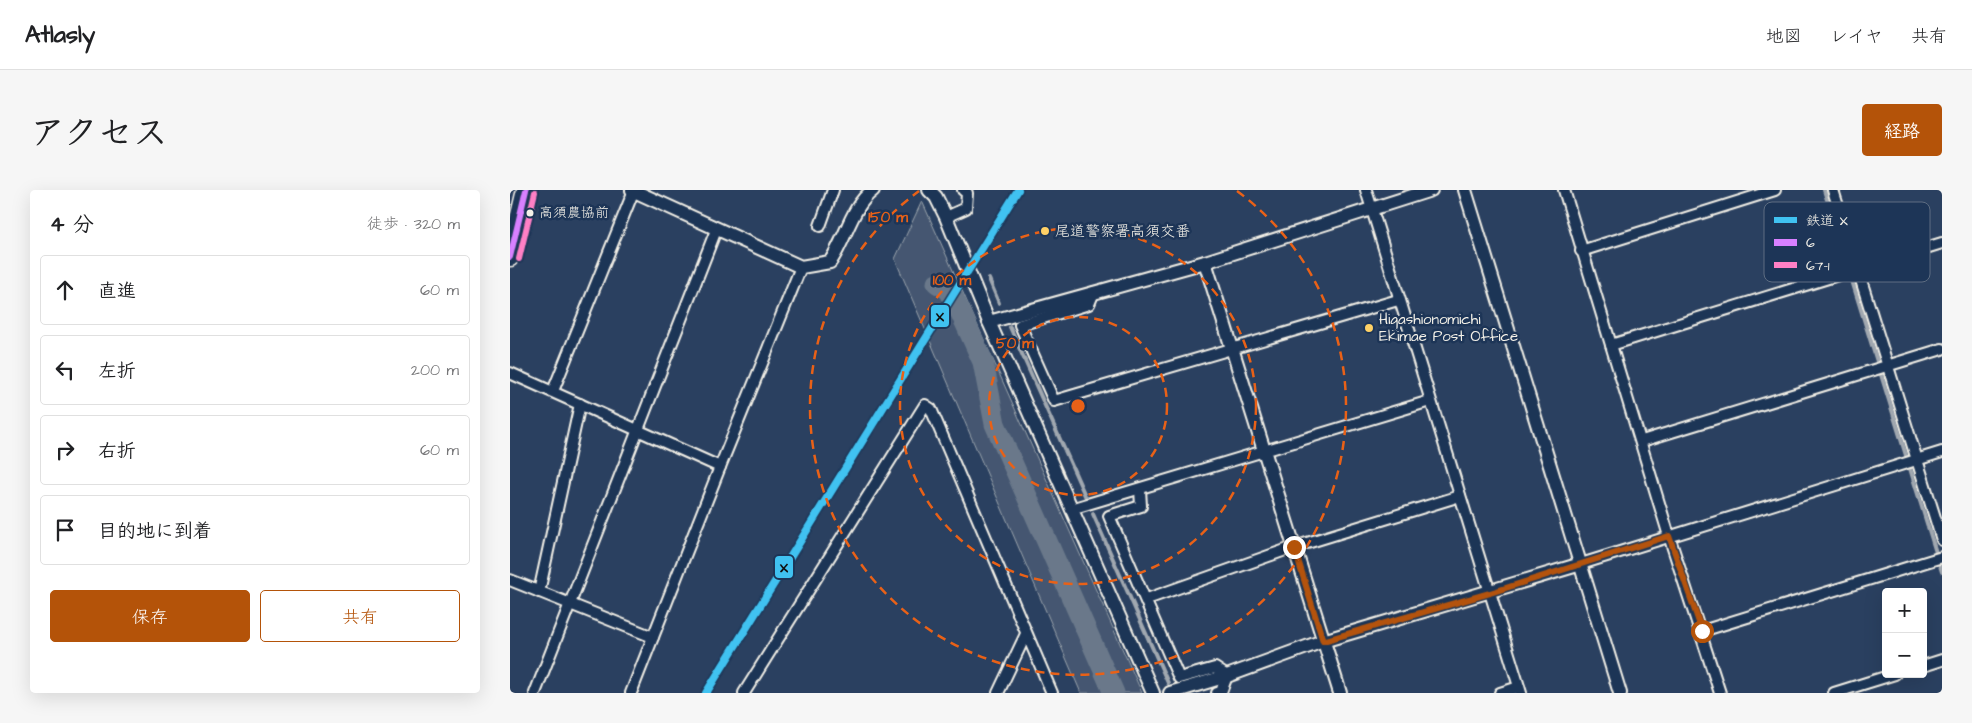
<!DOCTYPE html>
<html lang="ja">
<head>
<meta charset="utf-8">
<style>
	:root { --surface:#fff; --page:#f6f6f6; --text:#202124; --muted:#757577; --line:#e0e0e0; --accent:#b45309 }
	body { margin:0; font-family:"Architects Daughter","Klee One",sans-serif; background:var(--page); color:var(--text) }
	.controls { position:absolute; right:15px; bottom:15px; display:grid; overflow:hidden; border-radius:5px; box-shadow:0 5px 20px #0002 }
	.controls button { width:45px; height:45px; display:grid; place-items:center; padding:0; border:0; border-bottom:1px solid var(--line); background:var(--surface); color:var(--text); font:25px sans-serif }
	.stop { position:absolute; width:15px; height:15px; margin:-11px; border:4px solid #b45309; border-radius:50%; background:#fff }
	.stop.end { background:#b45309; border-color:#fff; box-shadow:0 1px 5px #0008 }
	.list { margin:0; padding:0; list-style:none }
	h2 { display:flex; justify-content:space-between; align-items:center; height:65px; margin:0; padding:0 20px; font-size:21px }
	h2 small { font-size:16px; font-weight:400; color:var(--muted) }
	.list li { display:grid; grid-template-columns:32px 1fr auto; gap:15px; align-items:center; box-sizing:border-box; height:70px; margin:0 10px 10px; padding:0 10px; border:1px solid var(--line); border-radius:5px }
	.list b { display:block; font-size:19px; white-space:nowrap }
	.list em { font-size:16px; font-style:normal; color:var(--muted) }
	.actions { display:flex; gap:10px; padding:15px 20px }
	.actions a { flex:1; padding:11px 0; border:1px solid var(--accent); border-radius:5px; text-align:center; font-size:18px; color:var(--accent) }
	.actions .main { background:var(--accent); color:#fff }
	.icon { flex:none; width:28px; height:28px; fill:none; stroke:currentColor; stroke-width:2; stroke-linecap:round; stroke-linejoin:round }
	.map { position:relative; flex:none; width:1432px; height:503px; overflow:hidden; border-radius:5px }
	header { display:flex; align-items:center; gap:30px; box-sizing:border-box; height:70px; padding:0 25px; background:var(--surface); border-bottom:1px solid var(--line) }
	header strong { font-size:24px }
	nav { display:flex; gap:28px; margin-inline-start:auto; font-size:18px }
	.intro { display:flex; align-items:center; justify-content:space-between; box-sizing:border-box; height:120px; padding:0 30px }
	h1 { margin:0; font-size:35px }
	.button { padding:12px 22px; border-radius:5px; background:var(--accent); color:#fff; font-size:18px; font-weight:700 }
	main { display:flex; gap:30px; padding:0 30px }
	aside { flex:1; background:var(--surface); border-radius:5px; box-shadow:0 5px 20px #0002 }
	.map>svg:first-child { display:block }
	.green { fill:#445771; stroke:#9ca4ac }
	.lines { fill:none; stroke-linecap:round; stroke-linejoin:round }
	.stream { stroke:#a1a8b0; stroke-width:4 }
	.river { stroke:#6a788a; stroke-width:21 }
	.minor-casing { stroke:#f4f1e8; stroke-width:14 }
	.tertiary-casing { stroke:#f4f1e8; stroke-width:16 }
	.trunk-casing { stroke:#f4f1e8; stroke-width:21 }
	.minor { stroke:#1d3557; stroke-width:10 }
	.tertiary { stroke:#1d3557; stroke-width:12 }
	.trunk { stroke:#1d3557; stroke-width:18 }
	.bus-1-casing { stroke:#1d3557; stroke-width:10 }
	.bus-2-casing { stroke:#1d3557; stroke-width:10 }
	.bus-1 { stroke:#d880ff; stroke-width:6 }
	.bus-2 { stroke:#ff80c5; stroke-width:6 }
	.rail-1-casing { stroke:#1d3557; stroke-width:11 }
	.rail-1 { stroke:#40c2f1; stroke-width:8 }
	.route { stroke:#b45309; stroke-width:6 }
	.ring { fill:none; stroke:#e96117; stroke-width:2.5; stroke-dasharray:9 6 }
	.bus-dot { fill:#f4f1e8; stroke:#1d3557; stroke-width:2 }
	.poi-dot { fill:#ffd166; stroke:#1d3557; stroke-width:2 }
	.labels { text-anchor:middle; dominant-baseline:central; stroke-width:5; stroke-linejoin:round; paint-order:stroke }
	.bus-label { font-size:14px; fill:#f4f1e8; stroke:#1d3557; text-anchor:start }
	.poi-label { font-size:15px; fill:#f4f1e8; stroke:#1d3557; text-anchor:start }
	.key { fill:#1d3557; stroke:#5e6d82; stroke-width:1 }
	.key-label { font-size:14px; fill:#f4f1e8 }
	.centre { fill:#e96117; stroke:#1d3557; stroke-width:2.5 }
	.ring-label { font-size:15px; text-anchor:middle; font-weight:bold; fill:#e96117; stroke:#1d3557; stroke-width:5; stroke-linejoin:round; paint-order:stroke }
	.line-badge { stroke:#1d3557; stroke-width:2 }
	.pale-badge-label { font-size:14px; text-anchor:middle; font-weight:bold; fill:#111 }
</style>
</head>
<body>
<header>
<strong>Atlasly</strong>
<nav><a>地図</a><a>レイヤ</a><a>共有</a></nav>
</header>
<div class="intro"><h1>アクセス</h1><a class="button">経路</a></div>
<main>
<aside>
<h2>4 分<small>徒歩 · 320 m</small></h2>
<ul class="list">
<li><svg class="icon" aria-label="ahead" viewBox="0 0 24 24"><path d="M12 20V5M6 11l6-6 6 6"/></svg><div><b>直進</b></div><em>60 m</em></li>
<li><svg class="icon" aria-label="left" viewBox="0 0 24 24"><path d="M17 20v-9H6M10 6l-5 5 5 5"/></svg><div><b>左折</b></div><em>200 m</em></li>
<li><svg class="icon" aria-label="right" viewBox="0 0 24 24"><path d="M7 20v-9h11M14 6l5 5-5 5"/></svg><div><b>右折</b></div><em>60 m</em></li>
<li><svg class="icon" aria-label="arrive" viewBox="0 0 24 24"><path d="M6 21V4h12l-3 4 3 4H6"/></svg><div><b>目的地に到着</b></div></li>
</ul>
<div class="actions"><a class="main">保存</a><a>共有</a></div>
</aside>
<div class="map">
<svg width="1432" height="503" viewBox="0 0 1432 503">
	<rect width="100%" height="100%" fill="#2a4060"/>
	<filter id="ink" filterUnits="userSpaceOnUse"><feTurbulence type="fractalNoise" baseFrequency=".02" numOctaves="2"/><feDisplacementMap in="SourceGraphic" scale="10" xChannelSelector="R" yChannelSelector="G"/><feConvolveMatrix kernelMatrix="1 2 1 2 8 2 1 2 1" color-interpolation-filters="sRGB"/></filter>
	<g filter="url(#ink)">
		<polygon class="green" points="412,11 632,503 571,503 385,69"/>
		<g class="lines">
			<g class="stream">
				<polyline points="1314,0 1432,382"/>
				<polyline points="479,89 489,113"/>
				<polyline points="500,137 577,310"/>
				<polyline points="583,324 658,493"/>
			</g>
			<polyline class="river" points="427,93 439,100 449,119 473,172 485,234 604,503"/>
			<defs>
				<g id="minor">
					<polyline points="856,0 1011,503"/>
					<polyline points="1054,0 1159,346 1210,503"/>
					<polyline points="1323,0 1432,350"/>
					<polyline points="436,27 456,18 457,3 453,0"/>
					<polyline points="310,36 323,0"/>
					<polyline points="1071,61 1265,0"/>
					<polyline points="584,102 579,114 510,135 544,211 888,110"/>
					<polyline points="1101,155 1432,53"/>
					<polyline points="0,183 210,277"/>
					<polyline points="43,201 124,0"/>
					<polyline points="1132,251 1432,159"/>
					<polyline points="630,299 631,316 599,326 669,488 705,478 717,486 711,502 707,503"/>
					<polyline points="561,319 920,211"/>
					<polyline points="1071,374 1432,262"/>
					<polyline points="0,390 143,447"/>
					<polyline points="29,402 70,214"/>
					<polyline points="637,409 784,357 950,306"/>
					<polyline points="1192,441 1432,367"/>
					<polyline points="1413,476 1432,470"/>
					<polyline points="25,503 206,40"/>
					<polyline points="121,503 210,277 291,77"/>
					<polyline points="234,503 415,215 421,219 542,503"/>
					<polyline points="488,503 516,444"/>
					<polyline points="990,503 1009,497"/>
					<polyline points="1324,503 1385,484"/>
				</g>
				<g id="tertiary">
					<path d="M122 0 291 77 320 72C336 49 341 17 363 0"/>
					<polyline points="419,0 426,7 436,27 479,132 643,503"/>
					<polyline points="955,0 1110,503"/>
					<polyline points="695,72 830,503"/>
					<polyline points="479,132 695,72 921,0"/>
					<polyline points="660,503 717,486 813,451 1071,374"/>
				</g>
				<polyline id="trunk" points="0,67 16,0"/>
			</defs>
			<use href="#minor" class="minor-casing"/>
			<use href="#tertiary" class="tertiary-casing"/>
			<use href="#trunk" class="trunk-casing"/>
			<use href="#minor" class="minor"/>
			<use href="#tertiary" class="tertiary"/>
			<use href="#trunk" class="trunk"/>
			<defs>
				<polyline id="bus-1" points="0,67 16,0"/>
				<polyline id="bus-2" points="9,69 25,2"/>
			</defs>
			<use href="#bus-1" class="bus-1-casing"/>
			<use href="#bus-2" class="bus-2-casing"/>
			<use href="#bus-1" class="bus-1"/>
			<use href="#bus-2" class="bus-2"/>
			<defs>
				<polyline id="rail-1" points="196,503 508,0"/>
			</defs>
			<use href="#rail-1" class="rail-1-casing"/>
			<use href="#rail-1" class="rail-1"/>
		</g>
	</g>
	<g class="lines" filter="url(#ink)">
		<polyline class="route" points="784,357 813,451 980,403 1159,346 1192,441"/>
	</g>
	<g class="ring">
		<circle cx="568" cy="216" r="89"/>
		<circle cx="568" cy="216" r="178"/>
		<path d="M727 1A268 268 0 1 1 409 1"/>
	</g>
	<circle class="bus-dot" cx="20" cy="23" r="4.5"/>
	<g class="poi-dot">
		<circle cx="535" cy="41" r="5"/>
		<circle cx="859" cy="138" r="5"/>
	</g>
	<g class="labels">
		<g class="bus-label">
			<text x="29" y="23">高須農協前</text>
		</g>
		<g class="poi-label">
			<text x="545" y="41">尾道警察署高須交番</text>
			<text x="869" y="129">Higashionomichi<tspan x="869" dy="17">Ekimae Post Office</tspan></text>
		</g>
	</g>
	<rect x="1254" y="12" width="166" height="80" rx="8" class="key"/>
	<rect x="1264" y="27" width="23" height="6" fill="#40c2f1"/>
	<rect x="1264" y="49" width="23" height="7" fill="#d880ff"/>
	<rect x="1264" y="72" width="23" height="6" fill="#ff80c5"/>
	<g class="key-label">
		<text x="1296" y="35">鉄道 X</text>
		<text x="1296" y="57">6</text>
		<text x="1296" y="80">67-1</text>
	</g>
	<circle cx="568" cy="216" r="8" class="centre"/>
	<g class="ring-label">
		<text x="378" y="32">150 m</text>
		<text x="442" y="95">100 m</text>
		<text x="505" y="158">50 m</text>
	</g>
	<g class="line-badge">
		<rect x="420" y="114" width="20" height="24" rx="5" fill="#40c2f1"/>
		<rect x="264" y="365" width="20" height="24" rx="5" fill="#40c2f1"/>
	</g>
	<g class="pale-badge-label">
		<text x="430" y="131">X</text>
		<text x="274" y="382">X</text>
	</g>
</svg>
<div class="controls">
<button>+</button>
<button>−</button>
</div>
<div class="stop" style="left:1192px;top:441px"></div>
<div class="stop end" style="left:784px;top:357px"></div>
</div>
</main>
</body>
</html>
